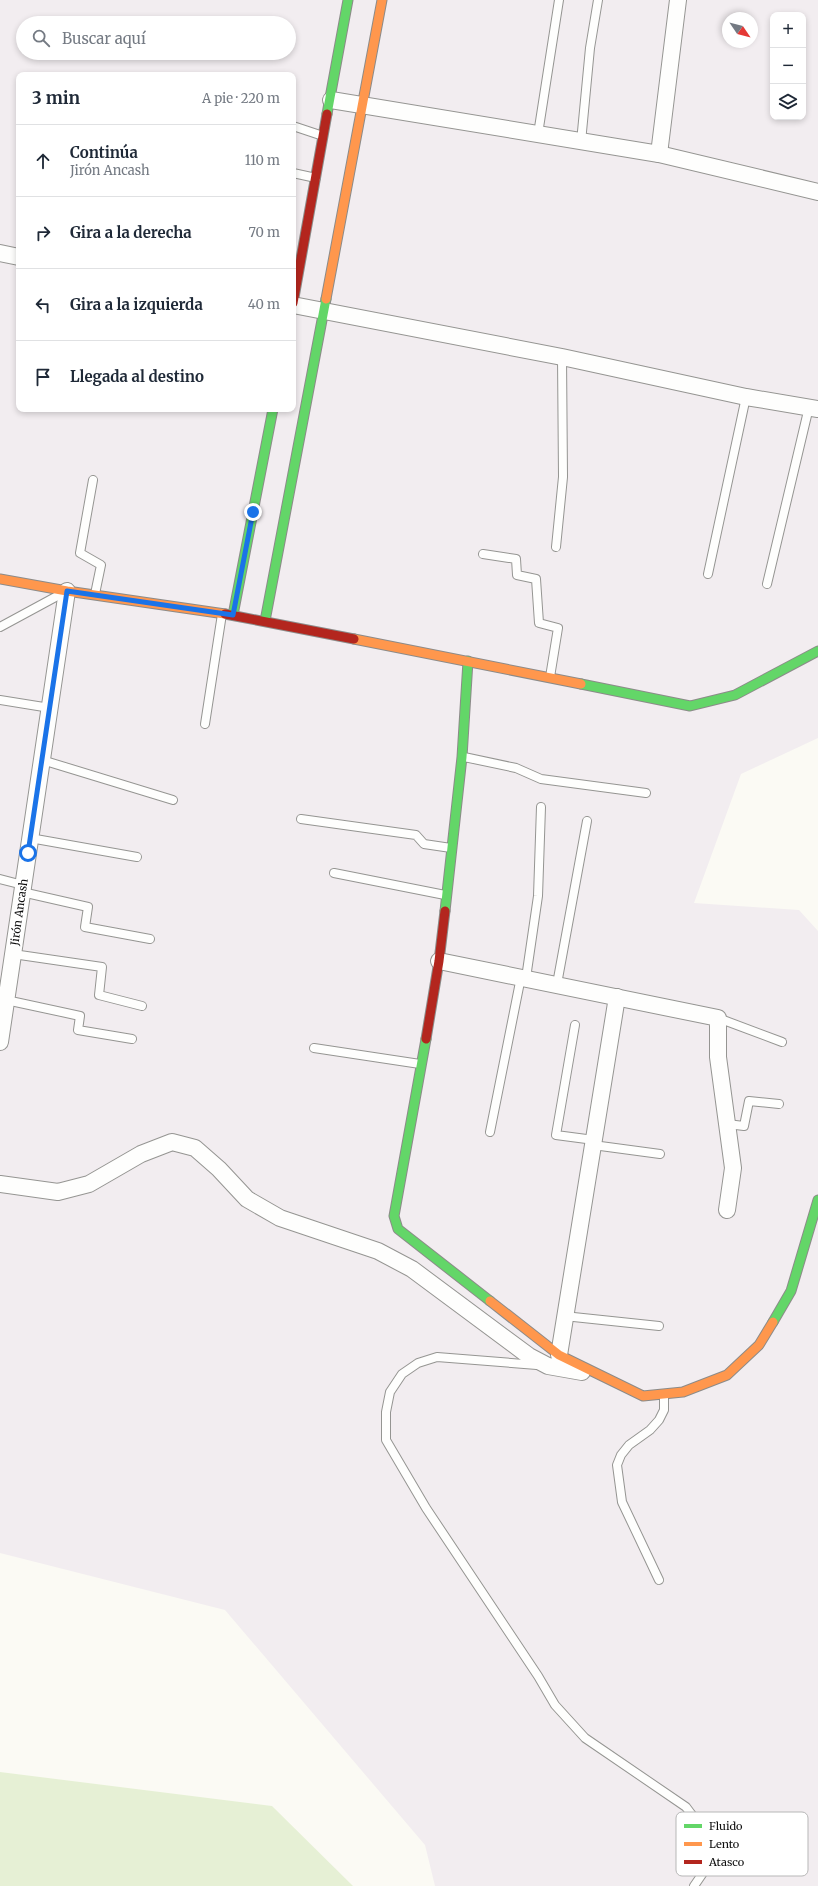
<!DOCTYPE html>
<html lang="es">
<head>
<meta charset="utf-8">
<style>
	:root { --surface:#fff; --page:#f6f6f7; --text:#1f2937; --muted:#747a83; --line:#e0e1e3 }
	body { margin:0; font-family:Merriweather,serif; background:var(--page); color:var(--text) }
	.controls { position:absolute; right:12px; top:12px; display:grid; overflow:hidden; border-radius:8px; box-shadow:0 2px 6px #0003 }
	.controls button { width:36px; height:36px; display:grid; place-items:center; padding:0; border:0; border-bottom:1px solid var(--line); background:var(--surface); color:var(--text); font:20px sans-serif }
	.compass { position:absolute; left:722px; top:12px; width:36px; height:36px; border-radius:50%; background:var(--surface); box-shadow:0 2px 6px #0003; rotate:125deg }
	.stop { position:absolute; width:12px; height:12px; margin:-9px; border:3px solid #1a73e8; border-radius:50%; background:#fff }
	.stop.end { background:#1a73e8; border-color:#fff; box-shadow:0 1px 4px #0008 }
	.list { margin:0; padding:0; list-style:none }
	h2 { display:flex; justify-content:space-between; align-items:center; height:52px; margin:0; padding:0 16px; font-size:17px }
	h2 small { font-size:13px; font-weight:400; color:var(--muted) }
	.list li { display:grid; grid-template-columns:26px 1fr auto; gap:12px; align-items:center; box-sizing:border-box; height:72px; padding:0 16px; border-top:1px solid var(--line) }
	.list b { display:block; font-size:15px; white-space:nowrap }
	.list p { margin:0; font-size:13px; white-space:nowrap; color:var(--muted) }
	.list em { font-size:13px; font-style:normal; color:var(--muted) }
	.icon { flex:none; width:22px; height:22px; fill:none; stroke:currentColor; stroke-width:2; stroke-linecap:round; stroke-linejoin:round }
	.map { position:relative; flex:none; width:818px; height:1886px; overflow:hidden }
	.search { position:absolute; background:var(--surface); box-shadow:0 2px 6px #0003; left:16px; top:16px; width:280px; height:44px; display:flex; align-items:center; gap:10px; box-sizing:border-box; padding:0 14px; border-radius:22px; color:var(--muted); font-size:15px }
	.panel { position:absolute; background:var(--surface); box-shadow:0 2px 6px #0003; left:16px; top:72px; width:280px; height:340px; border-radius:8px }
	.map>svg:first-child { display:block }
	.industrial { fill:#f2edf0; fill-rule:evenodd }
	.green { fill:#e6f0d5 }
	.lines { fill:none; stroke-linecap:round; stroke-linejoin:round }
	.lane-casing { stroke:#959592; stroke-width:10 }
	.street-casing { stroke:#959592; stroke-width:18 }
	.fast-casing { stroke:#8c8b89; stroke-width:11 }
	.slow-casing { stroke:#8c8b89; stroke-width:11 }
	.jam-casing { stroke:#8c8b89; stroke-width:11 }
	.lane { stroke:#fefefd; stroke-width:8 }
	.street { stroke:#fefefd; stroke-width:16 }
	.fast { stroke:#63d668; stroke-width:9 }
	.slow { stroke:#ff974d; stroke-width:9 }
	.jam { stroke:#b3261e; stroke-width:9 }
	.route { stroke:#1a73e8; stroke-width:5 }
	.labels { text-anchor:middle; dominant-baseline:central; stroke-width:4; stroke-linejoin:round; paint-order:stroke }
	.street-label { font-size:11px; fill:#0f0f0f; stroke:#fff }
	.key { fill:#fff; stroke:#b7b7b7; stroke-width:1 }
	.key-label { font-size:11px; fill:#0f0f0f }
</style>
</head>
<body>
<div class="map">
<svg width="818" height="1886" viewBox="0 0 818 1886">
	<rect width="100%" height="100%" fill="#fbfaf4"/>
	<path class="industrial" d="M0 0H818V738L741 774 694 903 799 910 818 931V1886H435L425 1845 225 1610 0 1553ZM773 15H803V117H773ZM728 18H752V42H728ZM23 23H289V53H23ZM19 75H293V409H19Z"/>
	<polygon class="green" points="0,1772 272,1806 353,1886 0,1886"/>
	<g class="lines">
		<defs>
			<g id="lane">
				<polyline points="293,126 323,136"/>
				<polyline points="538,134 559,0"/>
				<polyline points="581,142 590,48 598,0"/>
				<polyline points="293,173 316,178"/>
				<polyline points="93,480 80,553 101,565 95,594"/>
				<polyline points="556,547 563,477 562,357"/>
				<polyline points="483,554 516,559 517,575 536,579 539,623 558,628 550,677"/>
				<polyline points="708,574 746,397"/>
				<polyline points="767,584 809,407"/>
				<polyline points="0,627 61,594"/>
				<polyline points="0,700 50,708"/>
				<polyline points="205,724 222,614"/>
				<polyline points="464,757 516,768 541,779 646,793"/>
				<polyline points="42,760 173,800"/>
				<polyline points="301,819 416,835 424,844 451,848"/>
				<polyline points="30,838 137,857"/>
				<polyline points="334,873 445,895"/>
				<polyline points="0,879 23,885"/>
				<polyline points="22,892 88,907 85,927 150,939"/>
				<polyline points="13,954 102,967 99,995 142,1006"/>
				<polyline points="526,978 538,896 541,807"/>
				<polyline points="557,984 587,821"/>
				<polyline points="6,1000 80,1016 78,1030 132,1039"/>
				<polyline points="718,1018 782,1042"/>
				<polyline points="575,1025 556,1135 594,1140"/>
				<polyline points="314,1048 420,1064"/>
				<polyline points="727,1124 744,1126 749,1101 779,1104"/>
				<polyline points="490,1132 521,977"/>
				<polyline points="593,1145 660,1154"/>
				<polyline points="564,1316 659,1326"/>
				<polyline points="537,1365 437,1357 418,1363 402,1374 390,1392 386,1412 386,1440 426,1508 538,1676 555,1705 585,1738 686,1807 695,1819 705,1842 707,1867 694,1886"/>
				<polyline points="659,1580 622,1502 617,1465 621,1455 629,1445 650,1430 659,1420 664,1410 664,1395"/>
			</g>
			<g id="street">
				<polyline points="331,100 659,154 818,192"/>
				<polyline points="659,154 678,0"/>
				<polyline points="0,253 19,257"/>
				<polyline points="293,305 562,357 746,397 818,409"/>
				<polyline points="439,961 718,1018 718,1057 733,1168 727,1210"/>
				<polyline points="0,1042 67,591"/>
				<polyline points="0,1184 58,1192 89,1184 141,1154 172,1142 195,1148 219,1169 247,1199 280,1218 378,1251 412,1269 529,1356 548,1366 582,1372"/>
				<polyline points="559,1355 617,997"/>
			</g>
			<g id="fast">
				<polyline points="327,114 348,0"/>
				<polyline points="233,615 273,409"/>
				<polyline points="265,621 326,299"/>
				<polyline points="581,684 690,706 735,695 818,651"/>
				<polyline points="445,911 462,757 468,661"/>
				<polyline points="426,1039 394,1216 398,1229 490,1301"/>
				<polyline points="773,1322 791,1291 818,1200"/>
			</g>
			<g id="slow">
				<polyline points="326,299 382,0"/>
				<polyline points="0,579 67,591 225,614"/>
				<polyline points="354,639 581,684"/>
				<polyline points="490,1301 559,1355 643,1396 683,1392 727,1375 759,1345 773,1322"/>
			</g>
			<g id="jam">
				<polyline points="293,303 327,114"/>
				<polyline points="225,614 354,639"/>
				<polyline points="426,1039 439,961 445,911"/>
			</g>
		</defs>
		<use href="#lane" class="lane-casing"/>
		<use href="#street" class="street-casing"/>
		<use href="#fast" class="fast-casing"/>
		<use href="#slow" class="slow-casing"/>
		<use href="#jam" class="jam-casing"/>
		<use href="#lane" class="lane"/>
		<use href="#street" class="street"/>
		<use href="#fast" class="fast"/>
		<use href="#slow" class="slow"/>
		<use href="#jam" class="jam"/>
	</g>
	<g class="lines">
		<polyline class="route" points="28,853 67,591 233,615 253,512"/>
	</g>
	<g class="labels">
		<g class="street-label">
			<text transform="translate(19 912) rotate(-82)">Jirón Ancash</text>
		</g>
	</g>
	<rect x="676" y="1812" width="132" height="64" rx="6" class="key"/>
	<rect x="684" y="1824" width="18" height="4" fill="#63d668"/>
	<rect x="684" y="1842" width="18" height="4" fill="#ff974d"/>
	<rect x="684" y="1860" width="18" height="4" fill="#b3261e"/>
	<g class="key-label">
		<text x="709" y="1830">Fluido</text>
		<text x="709" y="1848">Lento</text>
		<text x="709" y="1866">Atasco</text>
	</g>
</svg>
<div class="controls">
<button>+</button>
<button>−</button>
<button><svg class="icon" aria-label="layers" viewBox="0 0 24 24"><path d="M12 4l9 5-9 5-9-5zM3 14l9 5 9-5"/></svg></button>
</div>
<svg class="compass" viewBox="-18 -18 36 36"><path d="M0-13l5 13h-10z" fill="#e53935"/><path d="M0 13l5-13h-10z" fill="#747a83"/></svg>
<div class="stop" style="left:28px;top:853px"></div>
<div class="stop end" style="left:253px;top:512px"></div>
<div class="search"><svg class="icon" aria-label="search" viewBox="0 0 24 24"><circle cx="10" cy="10" r="6"/><path d="M15 15l6 6"/></svg>Buscar aquí</div>
<section class="panel">
<h2>3 min<small>A pie · 220 m</small></h2>
<ul class="list">
<li><svg class="icon" aria-label="ahead" viewBox="0 0 24 24"><path d="M12 20V5M6 11l6-6 6 6"/></svg><div><b>Continúa</b><p>Jirón Ancash</p></div><em>110 m</em></li>
<li><svg class="icon" aria-label="right" viewBox="0 0 24 24"><path d="M7 20v-9h11M14 6l5 5-5 5"/></svg><div><b>Gira a la derecha</b></div><em>70 m</em></li>
<li><svg class="icon" aria-label="left" viewBox="0 0 24 24"><path d="M17 20v-9H6M10 6l-5 5 5 5"/></svg><div><b>Gira a la izquierda</b></div><em>40 m</em></li>
<li><svg class="icon" aria-label="arrive" viewBox="0 0 24 24"><path d="M6 21V4h12l-3 4 3 4H6"/></svg><div><b>Llegada al destino</b></div></li>
</ul>
</section>
</div>
</body>
</html>
